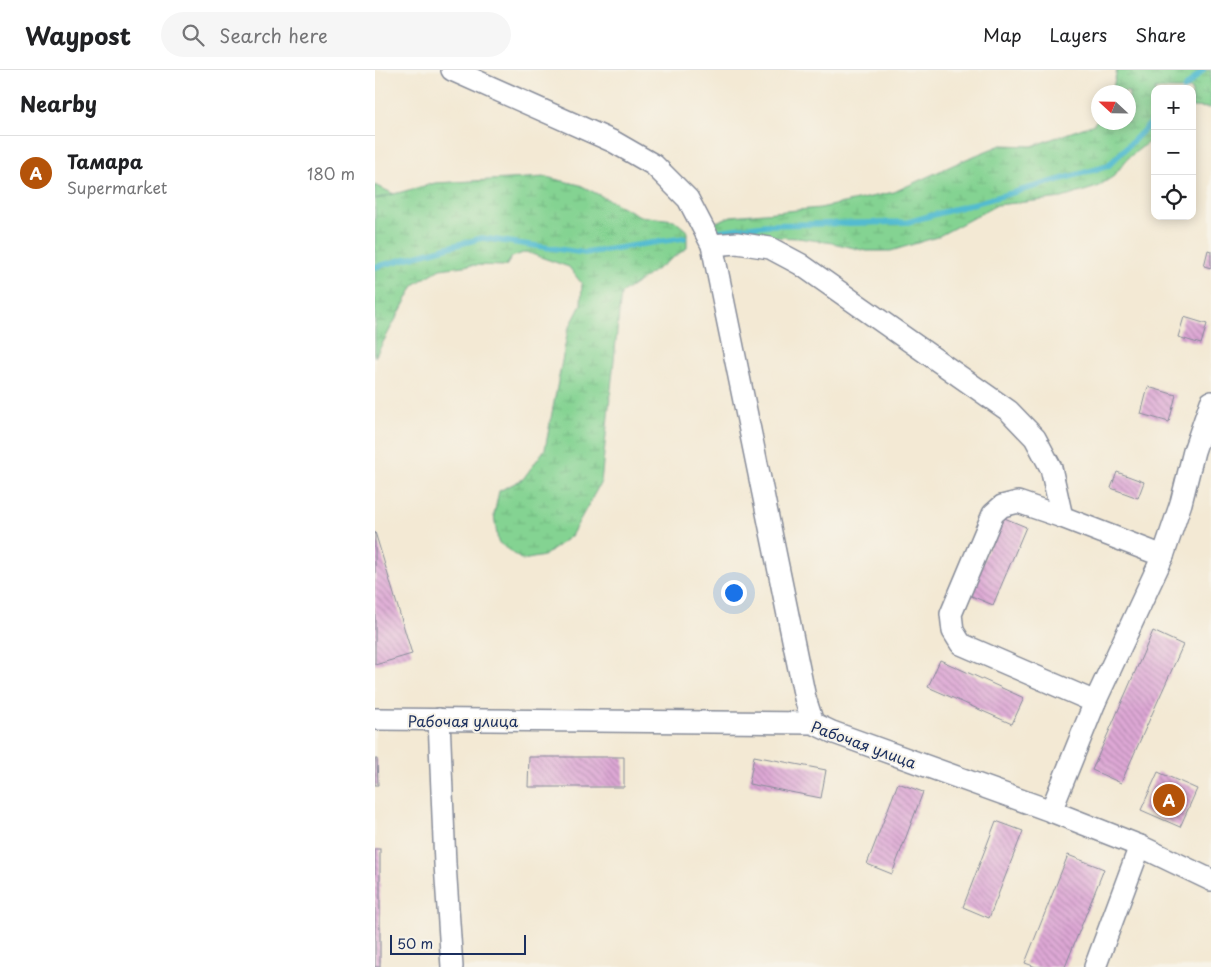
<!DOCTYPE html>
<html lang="en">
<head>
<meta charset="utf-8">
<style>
	:root { --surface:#fff; --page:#f6f6f6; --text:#202124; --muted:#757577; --line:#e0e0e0; --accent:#b45309 }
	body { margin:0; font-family:"Playpen Sans",sans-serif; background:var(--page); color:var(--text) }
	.controls { position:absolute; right:15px; top:15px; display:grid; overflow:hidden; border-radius:10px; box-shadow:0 2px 12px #0003 }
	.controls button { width:45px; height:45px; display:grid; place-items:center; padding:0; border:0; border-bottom:1px solid var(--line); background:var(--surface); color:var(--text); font:25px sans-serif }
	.compass { position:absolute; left:716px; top:15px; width:45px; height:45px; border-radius:50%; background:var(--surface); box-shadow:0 2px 12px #0003; rotate:292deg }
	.scale { position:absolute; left:15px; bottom:12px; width:136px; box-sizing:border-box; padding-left:5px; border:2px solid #1b2f5e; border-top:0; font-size:14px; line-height:18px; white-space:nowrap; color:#1b2f5e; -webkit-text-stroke:4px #f7f3e8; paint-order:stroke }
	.you { position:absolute; left:358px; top:522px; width:18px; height:18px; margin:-12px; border:4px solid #fff; border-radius:50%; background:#1a73e8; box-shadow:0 0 0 8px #1a73e833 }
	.badge { display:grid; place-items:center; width:32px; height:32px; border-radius:50%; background:var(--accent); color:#fff; font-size:16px; font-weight:700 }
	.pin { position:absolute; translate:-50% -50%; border:2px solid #fff; box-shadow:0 1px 5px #0006 }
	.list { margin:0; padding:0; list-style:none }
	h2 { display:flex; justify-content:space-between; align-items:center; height:65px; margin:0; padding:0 20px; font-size:21px }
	h2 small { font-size:16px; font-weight:400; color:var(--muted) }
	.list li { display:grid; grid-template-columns:32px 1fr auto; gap:15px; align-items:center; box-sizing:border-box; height:75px; padding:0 20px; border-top:1px solid var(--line) }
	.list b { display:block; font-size:19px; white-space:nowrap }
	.list p { margin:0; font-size:16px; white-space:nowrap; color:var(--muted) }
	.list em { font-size:16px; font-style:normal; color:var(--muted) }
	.icon { flex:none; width:28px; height:28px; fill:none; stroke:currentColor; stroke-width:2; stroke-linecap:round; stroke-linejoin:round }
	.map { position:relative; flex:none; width:836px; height:897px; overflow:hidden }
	header { display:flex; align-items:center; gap:30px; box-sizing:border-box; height:70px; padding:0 25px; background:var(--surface); border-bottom:1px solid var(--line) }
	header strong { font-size:24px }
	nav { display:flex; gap:28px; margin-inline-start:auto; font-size:18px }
	.search { width:350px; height:45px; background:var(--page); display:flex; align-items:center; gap:12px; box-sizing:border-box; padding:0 18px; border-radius:28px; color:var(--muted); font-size:19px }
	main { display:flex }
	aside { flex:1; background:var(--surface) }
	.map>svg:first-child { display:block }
	.green { fill:#84d392; stroke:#508178 }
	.wetland { fill:url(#wetland-marsh); stroke:#508178 }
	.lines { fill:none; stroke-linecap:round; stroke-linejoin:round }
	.stream { stroke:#52bbd0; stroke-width:5.5 }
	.building { fill:url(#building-back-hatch) }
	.minor-casing { stroke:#878c99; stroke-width:24 }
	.minor { stroke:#fff; stroke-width:21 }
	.labels { text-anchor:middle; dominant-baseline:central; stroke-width:4; stroke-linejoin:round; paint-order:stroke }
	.street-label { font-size:15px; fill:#1b2f5e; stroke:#f7f3e8 }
</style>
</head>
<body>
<header>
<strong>Waypost</strong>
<div class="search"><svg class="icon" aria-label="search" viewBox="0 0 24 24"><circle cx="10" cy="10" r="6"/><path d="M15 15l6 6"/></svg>Search here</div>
<nav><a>Map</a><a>Layers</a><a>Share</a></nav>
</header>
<main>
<aside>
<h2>Nearby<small></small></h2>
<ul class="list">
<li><span class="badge">A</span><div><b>Тамара</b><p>Supermarket</p></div><em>180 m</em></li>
</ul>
</aside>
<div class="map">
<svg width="836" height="897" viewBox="0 0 836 897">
	<defs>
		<pattern id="wetland-marsh" width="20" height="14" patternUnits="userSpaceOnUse" patternTransform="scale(1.25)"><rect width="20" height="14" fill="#84d392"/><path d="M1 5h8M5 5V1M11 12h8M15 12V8" fill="none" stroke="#71b580"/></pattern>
		<pattern id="building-back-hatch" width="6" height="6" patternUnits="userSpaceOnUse" patternTransform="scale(1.25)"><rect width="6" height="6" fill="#dea8d5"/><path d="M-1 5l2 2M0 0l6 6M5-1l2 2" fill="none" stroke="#b389b0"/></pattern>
	</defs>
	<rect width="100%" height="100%" fill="#f7f3e8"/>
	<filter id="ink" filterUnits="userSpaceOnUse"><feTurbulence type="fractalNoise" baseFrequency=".02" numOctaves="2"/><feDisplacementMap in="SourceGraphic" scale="10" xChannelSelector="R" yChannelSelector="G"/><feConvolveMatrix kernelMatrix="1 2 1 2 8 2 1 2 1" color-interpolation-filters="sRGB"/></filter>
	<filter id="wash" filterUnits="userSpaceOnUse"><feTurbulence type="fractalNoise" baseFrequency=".0096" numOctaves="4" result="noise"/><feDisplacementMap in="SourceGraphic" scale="20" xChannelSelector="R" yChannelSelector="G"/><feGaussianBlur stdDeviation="1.12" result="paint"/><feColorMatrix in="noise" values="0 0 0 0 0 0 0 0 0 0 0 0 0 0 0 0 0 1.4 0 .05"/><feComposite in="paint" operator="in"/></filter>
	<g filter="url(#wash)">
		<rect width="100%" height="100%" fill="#f3e9d4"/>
		<polygon class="green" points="0,115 19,124 0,129"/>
		<g class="wetland">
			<polygon points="742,0 836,0 836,38 817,37 817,19 780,19 780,67 753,88 739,106 722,117 687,128 622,135 562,167 516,181 491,181 458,173 423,168 369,166 342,167 338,159 341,152 356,146 445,138 519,122 589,90 626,75 657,76 719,54 723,48 724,52 754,52 754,22 737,22"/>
			<polygon points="171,107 205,115 265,146 299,150 312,161 312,178 246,224 226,412 196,466 169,486 147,490 123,472 119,445 124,421 148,409 170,379 193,260 206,235 207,214 194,197 151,182 137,187 131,196 96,195 65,199 40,214 0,287 0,129 60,113"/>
		</g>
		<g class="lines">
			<g class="stream">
				<polyline points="809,19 828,0"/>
				<polyline points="343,161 391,155 533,152 733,96 780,49"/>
				<polyline points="0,197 107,168 210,183 309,168"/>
			</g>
		</g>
		<g id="blocks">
			<g class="building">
				<polygon points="833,180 836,181 836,198 829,196"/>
				<polygon points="809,247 832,254 826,274 803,267"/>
				<polygon points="773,317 801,325 794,352 766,344"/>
				<polygon points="742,402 769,412 763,428 736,418"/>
				<polygon points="627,447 651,457 618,535 594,525"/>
				<polygon points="0,462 37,584 0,595"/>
				<polygon points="778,561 808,575 746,713 717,700"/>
				<polygon points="565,590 649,628 637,654 553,617"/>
				<polygon points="379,686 451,700 446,728 374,714"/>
				<polygon points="154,687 249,687 249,717 153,717"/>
				<polygon points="0,689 2,689 3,715 0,715"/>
				<polygon points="783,702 822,719 805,757 766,740"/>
				<polygon points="523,713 548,722 517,804 492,794"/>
				<polygon points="621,751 648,761 614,848 588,837"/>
				<rect x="0" y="779" width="5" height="118"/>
				<polygon points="693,785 729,799 690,897 661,897 650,893"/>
			</g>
		</g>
	</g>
	<g filter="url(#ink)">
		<use href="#blocks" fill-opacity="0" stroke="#878c99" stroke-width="1"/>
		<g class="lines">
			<defs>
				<g id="minor">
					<polyline points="77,0 239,72 279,95 313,129 337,175 430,628 438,653"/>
					<polyline points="337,175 362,173 395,178 425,194 634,341 660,368 676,398 687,447"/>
					<polyline points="720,632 586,574 578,561 576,544 618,444 627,436 643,432 687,447 788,486"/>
					<polyline points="0,649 438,653 457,662 676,741 765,776 836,810"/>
					<polyline points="64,649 70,794 77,897"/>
					<polyline points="676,741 720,632 788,486 806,433 819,381 836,332"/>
					<polyline points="720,897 765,776"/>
				</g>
			</defs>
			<use href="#minor" class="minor-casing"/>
			<use href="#minor" class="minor"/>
		</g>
	</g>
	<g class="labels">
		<g class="street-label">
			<text x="88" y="650">Рабочая улица</text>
			<text transform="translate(489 674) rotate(20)">Рабочая улица</text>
		</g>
	</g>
</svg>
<div class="controls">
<button>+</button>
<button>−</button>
<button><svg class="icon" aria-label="locate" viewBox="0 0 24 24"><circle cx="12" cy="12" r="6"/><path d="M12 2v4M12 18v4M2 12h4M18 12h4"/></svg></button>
</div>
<svg class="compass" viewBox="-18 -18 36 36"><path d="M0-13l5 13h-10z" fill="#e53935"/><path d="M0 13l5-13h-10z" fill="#757577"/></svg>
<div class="scale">50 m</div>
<div class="you"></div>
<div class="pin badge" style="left:794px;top:730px">A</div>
</div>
</main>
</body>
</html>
